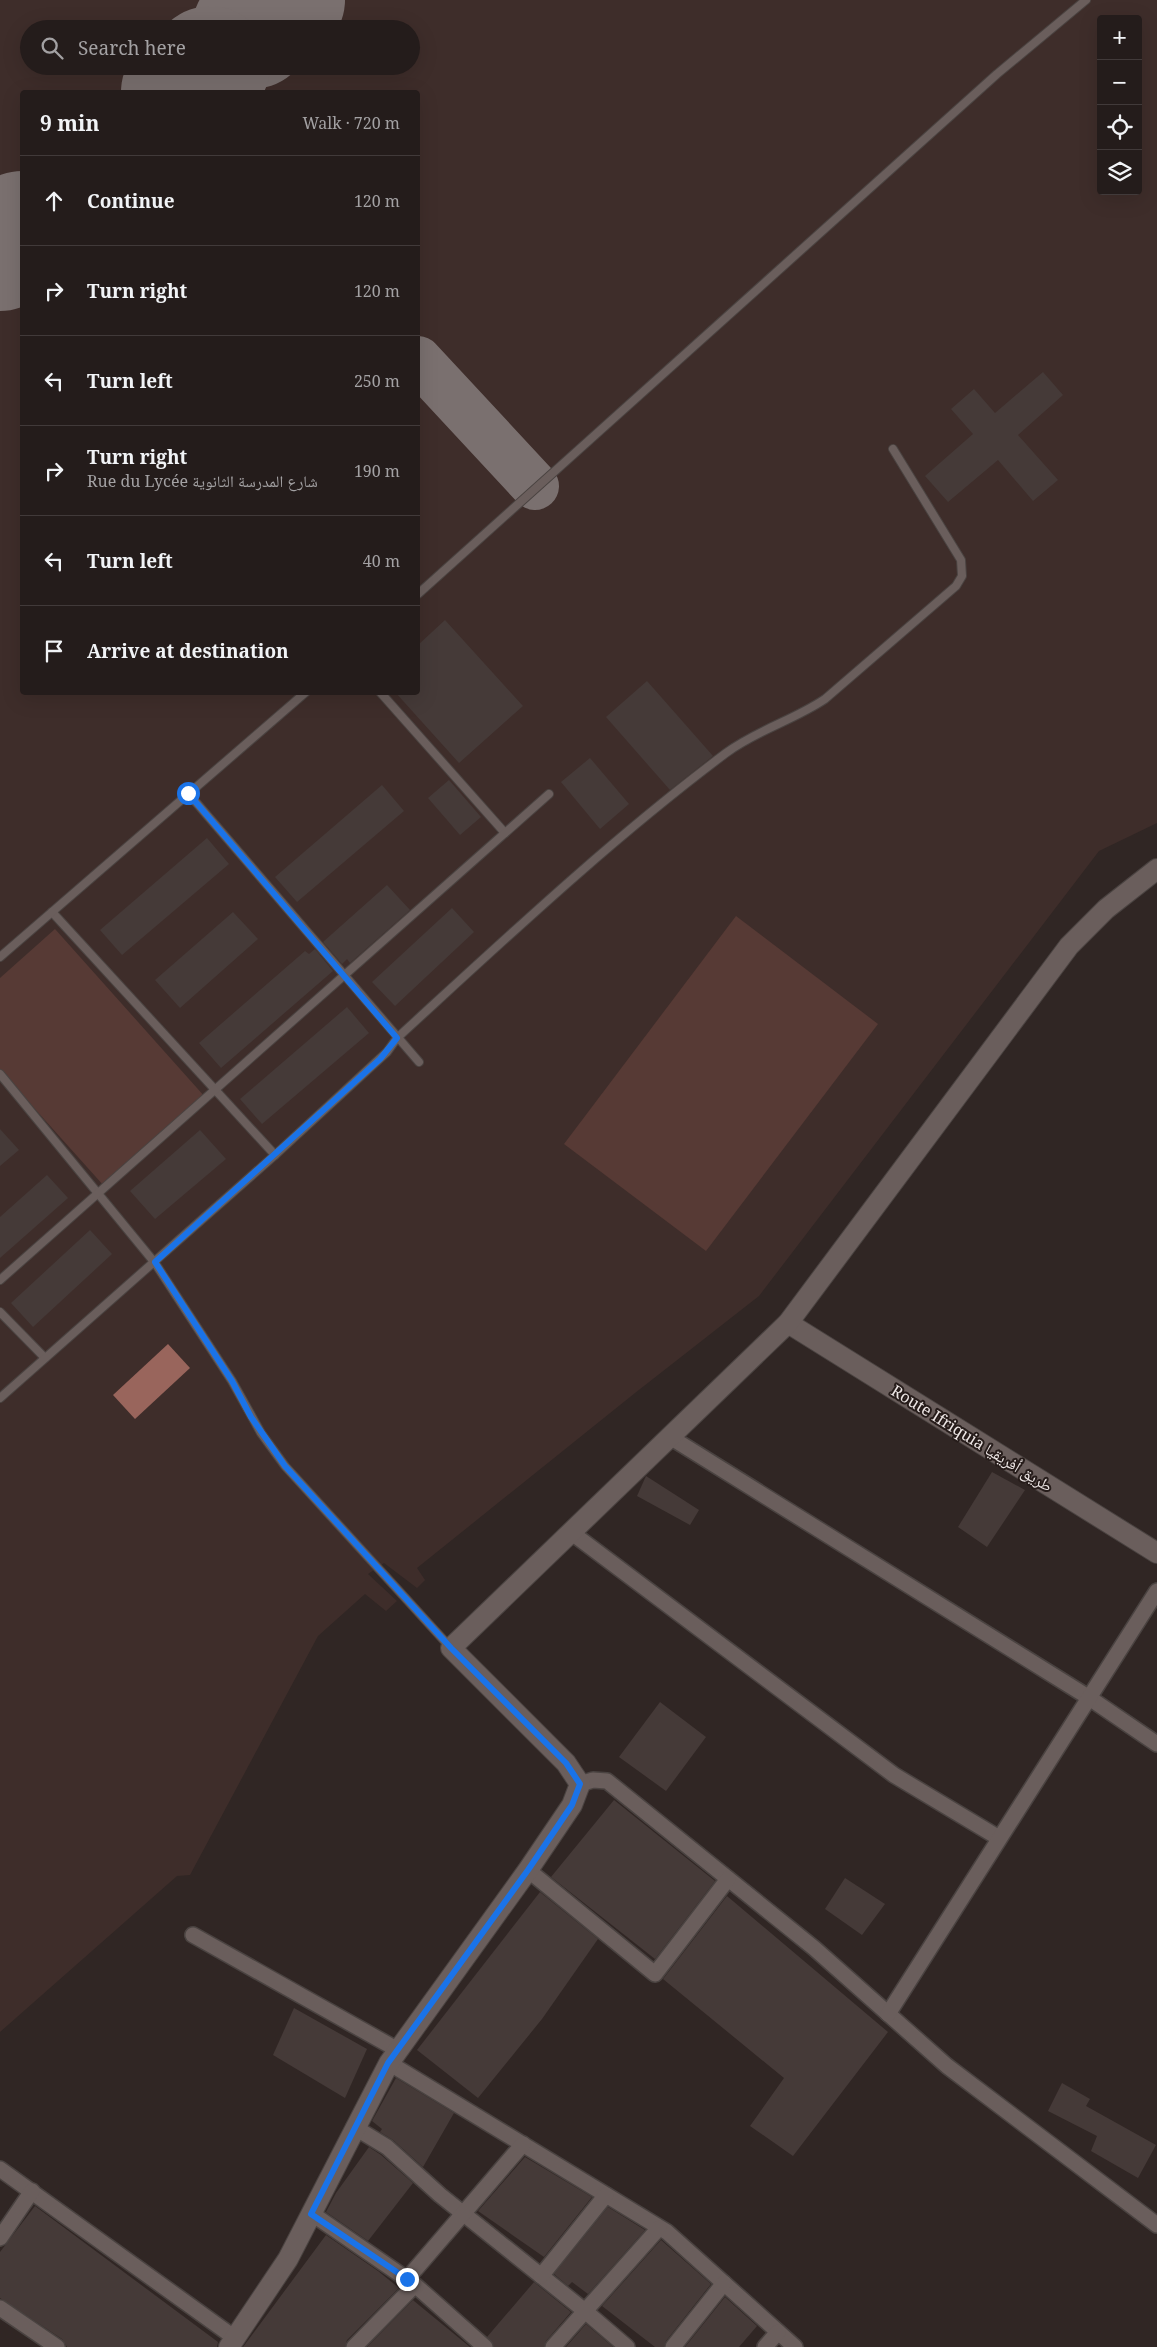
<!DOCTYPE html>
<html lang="en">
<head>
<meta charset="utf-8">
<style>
	:root { --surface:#241c1b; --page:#2c2524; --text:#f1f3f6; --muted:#a3a1a3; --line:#413a3a }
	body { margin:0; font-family:"Noto Serif","Noto Naskh Arabic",serif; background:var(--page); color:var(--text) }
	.controls { position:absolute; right:15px; top:15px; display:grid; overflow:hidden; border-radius:5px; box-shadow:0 5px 20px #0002 }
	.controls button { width:45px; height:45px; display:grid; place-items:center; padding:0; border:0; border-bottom:1px solid var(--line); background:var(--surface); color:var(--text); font:25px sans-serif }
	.stop { position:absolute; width:15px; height:15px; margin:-11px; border:4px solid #1a73e8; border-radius:50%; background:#fff }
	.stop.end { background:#1a73e8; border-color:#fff; box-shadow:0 1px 5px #0008 }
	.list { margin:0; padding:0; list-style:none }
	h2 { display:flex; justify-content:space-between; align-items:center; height:65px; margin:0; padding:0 20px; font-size:21px }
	h2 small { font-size:16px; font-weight:400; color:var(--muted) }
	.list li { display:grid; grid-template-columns:32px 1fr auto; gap:15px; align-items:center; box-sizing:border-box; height:90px; padding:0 20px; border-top:1px solid var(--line) }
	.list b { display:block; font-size:19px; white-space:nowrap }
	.list p { margin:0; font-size:16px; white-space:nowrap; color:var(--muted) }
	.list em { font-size:16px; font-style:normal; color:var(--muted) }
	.icon { flex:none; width:28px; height:28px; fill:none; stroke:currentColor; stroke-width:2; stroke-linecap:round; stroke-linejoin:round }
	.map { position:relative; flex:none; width:1157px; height:2347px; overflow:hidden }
	.search { position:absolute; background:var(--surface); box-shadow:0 5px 20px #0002; left:20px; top:20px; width:400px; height:55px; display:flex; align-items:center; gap:12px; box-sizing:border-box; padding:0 18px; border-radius:28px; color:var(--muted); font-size:19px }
	.panel { position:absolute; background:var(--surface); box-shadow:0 5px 20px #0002; left:20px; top:90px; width:400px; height:605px; border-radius:5px }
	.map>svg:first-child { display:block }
	.built { fill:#3e2d2a; fill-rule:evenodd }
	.green { fill:#573a35 }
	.water { fill:#99655c }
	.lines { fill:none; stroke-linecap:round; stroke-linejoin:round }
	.taxiway { stroke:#7a706f; stroke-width:48 }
	.runway { stroke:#7a706f; stroke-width:120 }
	.building { fill:#453a38 }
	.lane-casing { stroke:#4a4341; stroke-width:10 }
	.street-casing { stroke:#4a4341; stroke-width:18 }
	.secondary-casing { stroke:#4a4341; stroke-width:22 }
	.lane { stroke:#6a5e5c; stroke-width:8 }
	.street { stroke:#6a5e5c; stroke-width:15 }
	.secondary { stroke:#6a5e5c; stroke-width:20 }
	.route { stroke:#1a73e8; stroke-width:6 }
	.labels { text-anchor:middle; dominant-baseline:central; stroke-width:4; stroke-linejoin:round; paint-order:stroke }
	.street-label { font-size:16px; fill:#ede6e5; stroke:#261c1a }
</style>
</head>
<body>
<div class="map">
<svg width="1157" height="2347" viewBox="0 0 1157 2347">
	<rect width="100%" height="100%" fill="#302624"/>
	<path class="built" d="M0 0H1157V823L1099 851 759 1296 635 1393 417 1568 425 1580 417 1588 384 1563 368 1574 397 1601 386 1611 365 1594 318 1636 190 1875 177 1876 0 2032ZM1101 19H1138V191H1101ZM29 29H411V66H29ZM22 92H418V692H22Z"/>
	<g class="green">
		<polygon points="736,916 878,1024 706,1251 564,1144"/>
		<polygon points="55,929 205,1097 104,1186 0,1070 0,978"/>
	</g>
	<polygon class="water" points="168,1344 190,1368 135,1419 113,1395"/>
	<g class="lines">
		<g class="taxiway">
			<polyline points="214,92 225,66"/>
			<polyline points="418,360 535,486"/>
		</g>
		<g class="runway">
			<polyline points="252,29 285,0"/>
			<polyline points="181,92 210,66"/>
			<polyline points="0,251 22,231"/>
		</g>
	</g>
	<g class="building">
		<polygon points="1043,372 1063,395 1018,435 1058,480 1033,501 998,460 948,502 925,476 973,434 951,409 974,389 995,413"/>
		<polygon points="445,620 523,706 459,763 395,692 418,692 418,645"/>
		<polygon points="647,681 713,756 670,790 606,717"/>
		<polygon points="590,758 629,804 600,829 561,782"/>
		<polygon points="449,780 481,817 460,835 428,798"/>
		<polygon points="382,785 404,811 297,902 275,877"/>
		<polygon points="207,838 229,864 122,955 100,930"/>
		<polygon points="387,885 410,910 350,963 347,959 342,964 323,942"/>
		<polygon points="452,908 474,932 395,1006 372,982"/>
		<polygon points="233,912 258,939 180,1008 155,980"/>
		<polygon points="315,949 333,971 221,1068 199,1043 305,951 309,954"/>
		<polygon points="347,1007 369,1033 262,1124 240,1099"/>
		<polygon points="0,1129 19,1150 0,1166"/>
		<polygon points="200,1130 226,1159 155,1219 130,1191"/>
		<polygon points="47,1175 68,1198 0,1258 0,1217"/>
		<polygon points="90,1230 112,1254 33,1327 11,1303"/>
		<polygon points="992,1472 1025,1490 987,1547 958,1527"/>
		<polygon points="646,1476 699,1510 690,1525 637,1496"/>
		<polygon points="660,1702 706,1737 666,1791 619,1757"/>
		<polygon points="614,1800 715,1881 655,1959 551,1877"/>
		<polygon points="845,1878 885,1904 862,1935 825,1909"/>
		<polygon points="540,1892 598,1939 542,2019 478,2098 417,2050"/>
		<polygon points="727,1896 888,2032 793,2156 750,2126 784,2078 663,1979"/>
		<polygon points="294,2008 367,2049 345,2098 273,2055"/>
		<polygon points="396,2078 454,2113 423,2167 393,2140 380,2132 382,2129 372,2121"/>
		<polygon points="1062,2083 1090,2099 1086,2106 1156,2145 1138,2178 1091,2151 1097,2136 1048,2111"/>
		<polygon points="369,2147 381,2155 413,2183 368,2241 326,2212 336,2193"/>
		<polygon points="525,2157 592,2197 544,2257 478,2211"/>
		<polygon points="35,2206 218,2342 217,2347 67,2347 62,2339 0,2298 0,2252"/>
		<polygon points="608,2207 645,2230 588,2294 572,2282 568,2286 554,2274"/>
		<polygon points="326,2235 378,2271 399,2288 347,2340 345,2347 243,2347"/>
		<polygon points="661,2240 711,2284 666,2341 664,2347 655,2347 602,2306"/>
		<polygon points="534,2282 571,2312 546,2341 544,2347 494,2347 487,2337"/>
		<polygon points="725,2297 757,2326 739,2347 685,2347"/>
		<polygon points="413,2300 414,2301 470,2347 367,2347"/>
		<polygon points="586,2324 613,2347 566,2347"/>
	</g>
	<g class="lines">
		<defs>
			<g id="lane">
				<polyline points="418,594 997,74 1086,0"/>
				<polyline points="380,692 505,833"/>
				<polyline points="188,793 419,1062"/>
				<polyline points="52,912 275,1155"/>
				<polyline points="0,957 306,692"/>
				<polyline points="0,1074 155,1263 232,1381 261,1433 285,1466 450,1647"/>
				<polyline points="0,1280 549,794"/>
				<polyline points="0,1312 45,1358"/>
				<path d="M0 1398 275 1155 387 1052 397 1038C504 940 610 840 726 753 757 730 794 720 825 699L956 586 962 576 961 560 893 449"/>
			</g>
			<g id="street">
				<polyline points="670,1437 1088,1697 1157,1744"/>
				<polyline points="572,1533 894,1775 999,1838"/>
				<polyline points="580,1784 593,1780 607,1781 814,1948 947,2066 1157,2225"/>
				<polyline points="528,1870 655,1974 728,1879"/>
				<polyline points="193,1935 398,2050"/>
				<polyline points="888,2014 1157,1591"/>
				<polyline points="389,2063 667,2232 795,2347"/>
				<polyline points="354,2127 387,2147 440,2195 585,2311 627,2347"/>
				<polyline points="0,2169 235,2338"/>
				<polyline points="311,2213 414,2284"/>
				<polyline points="0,2238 32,2191"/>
				<polyline points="541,2276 606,2195"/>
				<polyline points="407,2279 523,2144"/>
				<polyline points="0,2308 57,2347"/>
				<polyline points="354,2347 415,2285 485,2347"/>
				<polyline points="553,2347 659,2228"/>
				<polyline points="673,2347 724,2283"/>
				<polyline points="765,2347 778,2332"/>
			</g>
			<g id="secondary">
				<polyline points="788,1323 1157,1553"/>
				<polyline points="229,2347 288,2259 389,2063 528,1870 572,1805 580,1784 566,1763 451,1648 788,1323 1069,946 1106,909 1157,869"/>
			</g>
		</defs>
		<use href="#lane" class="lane-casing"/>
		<use href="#street" class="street-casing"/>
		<use href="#secondary" class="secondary-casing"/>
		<use href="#lane" class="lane"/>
		<use href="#street" class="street"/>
		<use href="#secondary" class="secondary"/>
	</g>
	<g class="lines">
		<polyline class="route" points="188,793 397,1038 380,1059 155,1262 232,1381 251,1417 285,1466 451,1648 566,1763 580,1784 572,1805 528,1870 388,2063 311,2214 407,2279"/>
	</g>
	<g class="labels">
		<g class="street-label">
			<text transform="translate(972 1438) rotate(32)">Route Ifriquia طريق أفريقيا</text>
		</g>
	</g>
</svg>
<div class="controls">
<button>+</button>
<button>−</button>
<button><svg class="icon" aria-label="locate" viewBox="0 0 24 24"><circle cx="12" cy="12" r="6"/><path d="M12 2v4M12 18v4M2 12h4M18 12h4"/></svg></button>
<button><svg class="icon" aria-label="layers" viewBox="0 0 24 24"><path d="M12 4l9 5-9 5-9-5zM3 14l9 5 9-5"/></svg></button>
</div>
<div class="stop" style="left:188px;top:793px"></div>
<div class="stop end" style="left:407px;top:2279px"></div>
<div class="search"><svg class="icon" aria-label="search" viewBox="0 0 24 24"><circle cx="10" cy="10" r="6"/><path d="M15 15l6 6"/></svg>Search here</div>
<section class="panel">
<h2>9 min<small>Walk · 720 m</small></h2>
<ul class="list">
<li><svg class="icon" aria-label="ahead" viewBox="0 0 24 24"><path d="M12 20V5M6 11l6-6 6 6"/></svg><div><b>Continue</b></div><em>120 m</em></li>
<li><svg class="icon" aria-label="right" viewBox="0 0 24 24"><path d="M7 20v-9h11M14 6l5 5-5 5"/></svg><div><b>Turn right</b></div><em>120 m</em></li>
<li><svg class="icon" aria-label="left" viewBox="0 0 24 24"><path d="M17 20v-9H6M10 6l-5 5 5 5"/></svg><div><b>Turn left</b></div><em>250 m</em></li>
<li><svg class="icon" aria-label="right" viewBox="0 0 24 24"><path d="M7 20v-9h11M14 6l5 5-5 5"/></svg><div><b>Turn right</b><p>Rue du Lycée شارع المدرسة الثانوية</p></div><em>190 m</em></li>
<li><svg class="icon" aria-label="left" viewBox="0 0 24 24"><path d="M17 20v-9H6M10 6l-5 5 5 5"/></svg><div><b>Turn left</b></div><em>40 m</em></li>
<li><svg class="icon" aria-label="arrive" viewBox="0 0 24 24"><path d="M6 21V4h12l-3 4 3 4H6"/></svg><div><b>Arrive at destination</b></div></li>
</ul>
</section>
</div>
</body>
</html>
